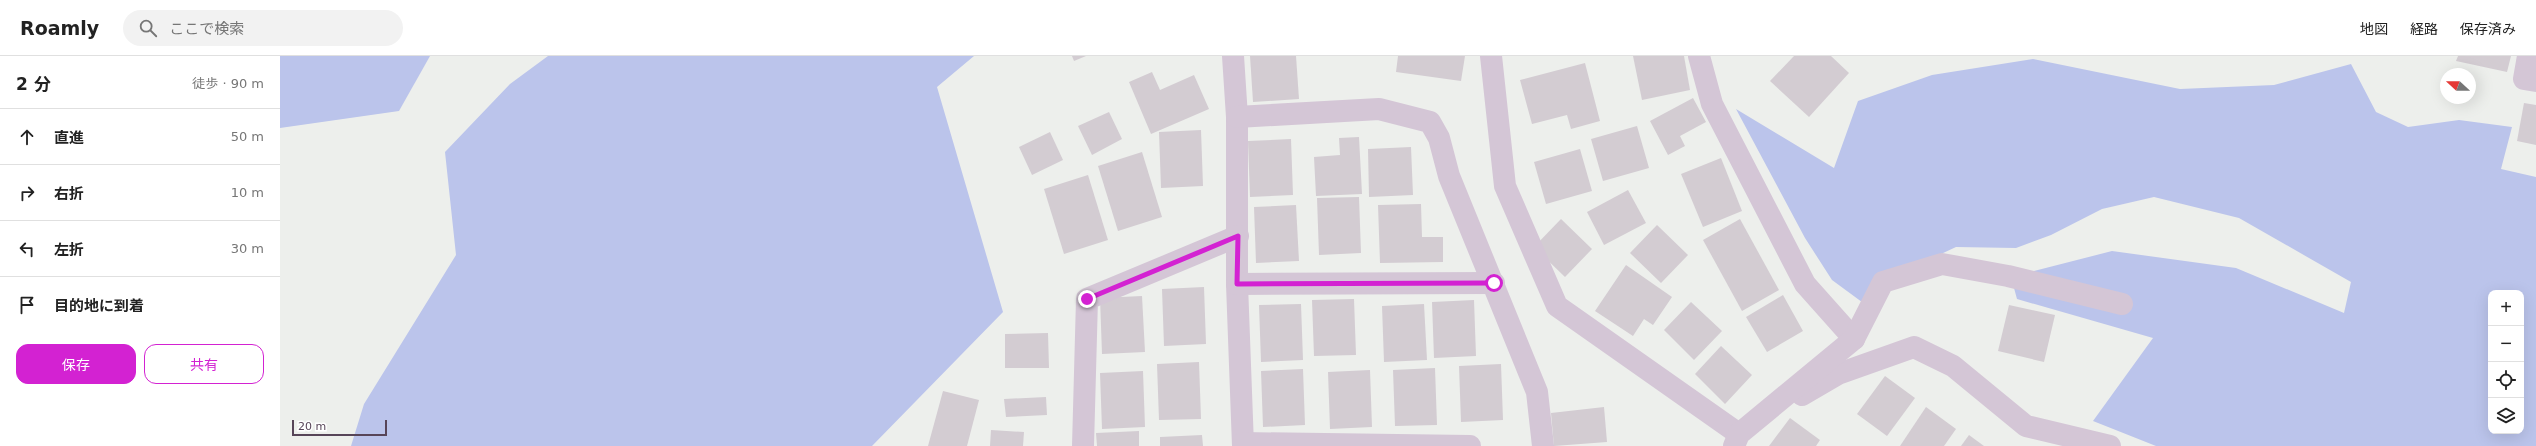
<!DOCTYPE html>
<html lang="ja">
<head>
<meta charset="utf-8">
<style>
	:root { --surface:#fff; --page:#f2f2f2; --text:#222; --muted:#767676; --line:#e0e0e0; --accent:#d322d2 }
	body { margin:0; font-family:"DejaVu Sans","Noto Sans JP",sans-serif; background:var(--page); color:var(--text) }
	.controls { position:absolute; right:12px; bottom:12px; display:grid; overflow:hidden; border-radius:8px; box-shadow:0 4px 16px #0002 }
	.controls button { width:36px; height:36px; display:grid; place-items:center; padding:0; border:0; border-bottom:1px solid var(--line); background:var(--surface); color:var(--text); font:20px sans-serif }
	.compass { position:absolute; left:2160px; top:12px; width:36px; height:36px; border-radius:50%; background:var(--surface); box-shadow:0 4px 16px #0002; rotate:291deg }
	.scale { position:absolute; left:12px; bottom:10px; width:95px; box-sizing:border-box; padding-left:4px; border:2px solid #574558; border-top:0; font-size:11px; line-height:14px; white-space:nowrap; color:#574558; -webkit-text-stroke:3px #fff; paint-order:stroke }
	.stop { position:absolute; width:12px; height:12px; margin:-9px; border:3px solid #d322d2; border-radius:50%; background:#fff }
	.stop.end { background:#d322d2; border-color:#fff; box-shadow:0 1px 4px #0008 }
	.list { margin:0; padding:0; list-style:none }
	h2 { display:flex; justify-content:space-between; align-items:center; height:52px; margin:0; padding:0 16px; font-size:17px }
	h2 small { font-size:13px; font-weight:400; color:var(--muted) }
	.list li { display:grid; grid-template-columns:26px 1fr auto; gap:12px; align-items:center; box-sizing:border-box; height:56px; padding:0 16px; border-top:1px solid var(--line) }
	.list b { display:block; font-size:15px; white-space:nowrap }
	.list em { font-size:13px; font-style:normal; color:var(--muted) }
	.actions { display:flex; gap:8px; padding:12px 16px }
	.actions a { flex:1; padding:9px 0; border:1px solid var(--accent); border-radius:12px; text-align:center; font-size:14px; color:var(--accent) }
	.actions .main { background:var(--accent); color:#fff }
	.icon { flex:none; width:22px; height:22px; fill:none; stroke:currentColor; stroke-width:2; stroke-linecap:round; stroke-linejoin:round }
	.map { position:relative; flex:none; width:2256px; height:390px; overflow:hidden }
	header { display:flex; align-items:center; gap:24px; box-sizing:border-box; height:56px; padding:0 20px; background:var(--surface); border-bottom:1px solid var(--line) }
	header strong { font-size:19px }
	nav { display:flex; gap:22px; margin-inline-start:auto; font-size:14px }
	.search { width:280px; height:36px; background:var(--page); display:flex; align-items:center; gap:10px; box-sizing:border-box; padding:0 14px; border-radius:22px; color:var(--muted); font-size:15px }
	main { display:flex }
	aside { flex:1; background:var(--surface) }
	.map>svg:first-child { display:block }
	.green { fill:#bbc4eb; fill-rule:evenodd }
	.building { fill:#d3ccd2 }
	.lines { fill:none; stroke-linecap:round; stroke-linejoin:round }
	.minor { stroke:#d4c6d6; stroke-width:22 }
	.route { stroke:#d322d2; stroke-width:5 }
</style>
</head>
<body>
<header>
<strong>Roamly</strong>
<div class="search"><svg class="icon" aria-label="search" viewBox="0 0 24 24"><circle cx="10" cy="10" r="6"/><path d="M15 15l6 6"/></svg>ここで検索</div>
<nav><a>地図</a><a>経路</a><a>保存済み</a></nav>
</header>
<main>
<aside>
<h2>2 分<small>徒歩 · 90 m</small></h2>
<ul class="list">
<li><svg class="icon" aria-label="ahead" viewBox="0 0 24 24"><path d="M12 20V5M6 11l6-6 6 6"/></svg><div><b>直進</b></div><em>50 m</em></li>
<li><svg class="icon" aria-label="right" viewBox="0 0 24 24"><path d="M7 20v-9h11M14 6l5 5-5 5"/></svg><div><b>右折</b></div><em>10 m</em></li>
<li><svg class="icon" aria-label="left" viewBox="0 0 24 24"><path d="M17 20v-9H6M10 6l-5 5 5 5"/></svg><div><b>左折</b></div><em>30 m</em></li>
<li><svg class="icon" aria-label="arrive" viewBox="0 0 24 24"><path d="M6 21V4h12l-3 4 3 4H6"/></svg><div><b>目的地に到着</b></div></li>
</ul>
<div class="actions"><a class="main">保存</a><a>共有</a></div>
</aside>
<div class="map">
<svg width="2256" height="390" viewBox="0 0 2256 390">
	<rect width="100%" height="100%" fill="#edefec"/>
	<g class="green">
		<polygon points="0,0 150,0 119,55 0,72"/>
		<polygon points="268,0 694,0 657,31 723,256 592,390 71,390 84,348 176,199 165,96 230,28"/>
		<path d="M1753 3 1900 33 1994 29 2071 8 2096 56 2128 71 2179 64 2232 71 2221 113 2256 121V390H1876L1813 365 1873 282 1737 243 1731 221 1832 195 1956 212 2064 257 2071 226 1959 162 1874 141 1822 153 1771 179 1736 192 1676 191 1631 212 1586 249 1552 224 1525 182 1456 53 1554 112 1578 45 1652 19ZM2211 237H2241V375H2211Z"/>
	</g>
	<g class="building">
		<polygon points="792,0 806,0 794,5"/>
		<polygon points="970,0 1016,0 1019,43 973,46"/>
		<polygon points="1118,0 1185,0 1181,25 1116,16"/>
		<polygon points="1353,0 1404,0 1410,34 1362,44"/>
		<polygon points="1514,0 1551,0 1569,17 1529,61 1490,25"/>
		<polygon points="2178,0 2231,0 2227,16 2176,5"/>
		<polygon points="1305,7 1320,65 1291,73 1287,59 1252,68 1240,24"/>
		<polygon points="872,16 880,34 914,19 929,53 871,78 849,26"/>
		<polygon points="1413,42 1426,66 1400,80 1405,90 1388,99 1370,65"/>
		<polygon points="2244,47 2256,49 2256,89 2237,85"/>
		<polygon points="829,56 842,83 812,99 798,70"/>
		<polygon points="1357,70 1369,112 1323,125 1311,83"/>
		<polygon points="921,74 923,130 881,132 879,76"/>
		<polygon points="770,76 783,104 752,119 739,91"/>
		<polygon points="1079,81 1082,138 1036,140 1034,101 1060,99 1059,82"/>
		<polygon points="1011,83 1013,139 970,141 968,85"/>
		<polygon points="1131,91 1133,139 1089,141 1088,93"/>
		<polygon points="1300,93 1312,135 1266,148 1254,106"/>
		<polygon points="862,96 882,161 838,175 818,110"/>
		<polygon points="1441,102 1462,155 1423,171 1401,118"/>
		<polygon points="808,119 828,184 784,198 764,133"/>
		<polygon points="1348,134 1366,167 1324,189 1307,156"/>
		<polygon points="1079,141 1081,197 1039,199 1037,142"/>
		<polygon points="1141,148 1142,181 1163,181 1163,206 1100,207 1098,149"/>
		<polygon points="1016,149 1019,205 976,207 974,151"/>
		<polygon points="1281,163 1312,193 1285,221 1254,191"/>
		<polygon points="1460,163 1499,234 1462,255 1423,184"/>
		<polygon points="1377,169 1408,199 1381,227 1350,197"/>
		<polygon points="1346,209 1392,241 1373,269 1364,263 1353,280 1315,255"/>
		<polygon points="924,231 926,288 884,290 882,233"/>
		<polygon points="1503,239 1523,275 1487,296 1466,261"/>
		<polygon points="862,240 865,296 822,298 820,242"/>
		<polygon points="1074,243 1076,299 1034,300 1032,244"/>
		<polygon points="1194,244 1196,300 1154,302 1152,246"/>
		<polygon points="1411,246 1442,275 1414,304 1384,274"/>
		<polygon points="1021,248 1023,304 981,306 979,249"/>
		<polygon points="1144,248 1147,304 1104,306 1102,250"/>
		<polygon points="1729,249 1775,259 1764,306 1718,295"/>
		<polygon points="768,277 769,312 725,312 725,278"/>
		<polygon points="1441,290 1472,319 1445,348 1415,318"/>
		<polygon points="919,306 921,363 879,364 877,308"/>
		<polygon points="1221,308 1223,364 1181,366 1179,310"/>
		<polygon points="1155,312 1157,369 1115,370 1113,314"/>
		<polygon points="1023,313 1025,369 983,371 981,315"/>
		<polygon points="1090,314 1092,371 1050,373 1048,316"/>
		<polygon points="863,315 865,371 822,373 820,317"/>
		<polygon points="1605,320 1635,342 1607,380 1577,358"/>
		<polygon points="663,335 699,344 687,390 648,390"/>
		<polygon points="766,341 767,359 726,361 724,343"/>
		<polygon points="1324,351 1327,386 1274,390 1271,357"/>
		<polygon points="1646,351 1676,373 1664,390 1620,390"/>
		<polygon points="1510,362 1540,384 1536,390 1489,390"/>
		<polygon points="711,374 744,376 743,390 710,390"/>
		<polygon points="859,375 859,390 817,390 816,377"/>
		<polygon points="922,379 923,390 880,390 880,381"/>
		<polygon points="1689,379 1704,390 1681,390"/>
	</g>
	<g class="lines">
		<g class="minor">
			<polyline points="953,0 957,61 957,228 963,390"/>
			<polyline points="1211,0 1225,130 1277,250 1459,378"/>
			<polyline points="1419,0 1432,48 1525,228 1574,283"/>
			<polyline points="2248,0 2244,23 2256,25"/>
			<polyline points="957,61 1099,53 1150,66 1159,82 1169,120 1257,336 1263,390"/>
			<polyline points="957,228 1214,227"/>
			<polyline points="1522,339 1558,318 1634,291 1673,310 1746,370 1830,390"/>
			<polyline points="963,387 1190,390"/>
			<polyline points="803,390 807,243 958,180"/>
			<polyline points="1454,390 1459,378 1574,283 1603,226 1662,208 1728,220 1842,248"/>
		</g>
	</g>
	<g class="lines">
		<polyline class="route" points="807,243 958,180 957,228 1214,227"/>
	</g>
</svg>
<div class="controls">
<button>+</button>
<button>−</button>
<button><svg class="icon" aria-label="locate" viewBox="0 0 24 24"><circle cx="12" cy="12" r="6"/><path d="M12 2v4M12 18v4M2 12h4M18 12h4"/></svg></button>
<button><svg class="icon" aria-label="layers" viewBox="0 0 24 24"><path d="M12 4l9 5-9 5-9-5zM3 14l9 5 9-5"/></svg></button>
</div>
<svg class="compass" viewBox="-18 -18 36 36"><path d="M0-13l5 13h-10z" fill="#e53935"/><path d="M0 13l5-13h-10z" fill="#767676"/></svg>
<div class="scale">20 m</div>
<div class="stop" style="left:1214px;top:227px"></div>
<div class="stop end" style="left:807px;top:243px"></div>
</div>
</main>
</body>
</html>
